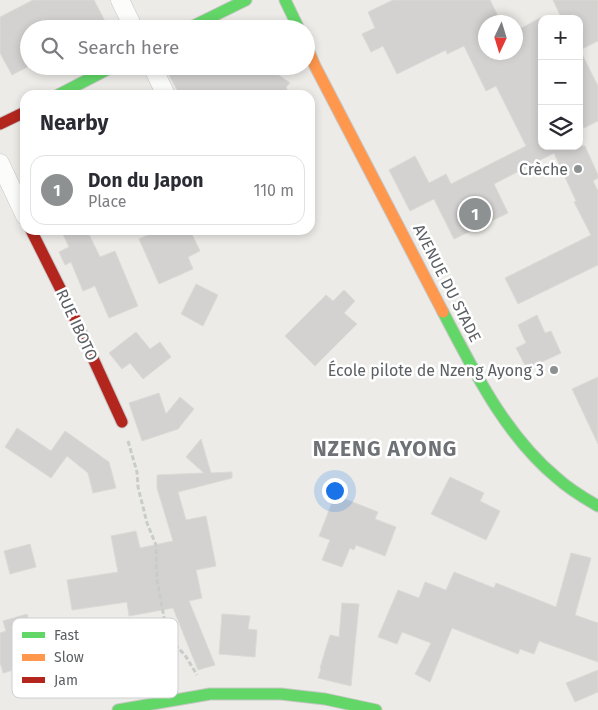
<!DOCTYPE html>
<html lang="en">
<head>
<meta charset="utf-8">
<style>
	:root { --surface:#fff; --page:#f7f7f7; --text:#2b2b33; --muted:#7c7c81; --line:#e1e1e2; --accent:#8e9192 }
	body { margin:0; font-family:"Fira Sans",sans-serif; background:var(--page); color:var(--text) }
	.controls { position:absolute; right:15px; top:15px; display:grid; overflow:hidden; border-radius:10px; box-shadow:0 2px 8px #0003 }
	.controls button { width:45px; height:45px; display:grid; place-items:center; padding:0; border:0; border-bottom:1px solid var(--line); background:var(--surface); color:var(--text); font:25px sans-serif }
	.compass { position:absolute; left:478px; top:15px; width:45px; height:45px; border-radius:50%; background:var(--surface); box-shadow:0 2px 8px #0003; rotate:184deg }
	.you { position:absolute; left:334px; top:490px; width:18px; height:18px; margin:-12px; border:4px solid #fff; border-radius:50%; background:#1a73e8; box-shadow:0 0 0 8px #1a73e833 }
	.badge { display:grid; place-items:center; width:32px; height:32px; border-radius:50%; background:var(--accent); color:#fff; font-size:16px; font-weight:700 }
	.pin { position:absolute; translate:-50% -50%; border:2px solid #fff; box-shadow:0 1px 5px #0006 }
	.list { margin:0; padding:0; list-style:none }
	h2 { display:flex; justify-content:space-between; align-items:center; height:65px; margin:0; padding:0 20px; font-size:21px }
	h2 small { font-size:16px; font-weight:400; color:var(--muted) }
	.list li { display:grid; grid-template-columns:32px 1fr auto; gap:15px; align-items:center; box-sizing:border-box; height:70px; margin:0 10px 10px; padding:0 10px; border:1px solid var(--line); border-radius:15px }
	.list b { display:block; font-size:19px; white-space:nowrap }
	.list p { margin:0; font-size:16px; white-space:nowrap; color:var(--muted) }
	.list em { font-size:16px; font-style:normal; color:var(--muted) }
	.icon { flex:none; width:28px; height:28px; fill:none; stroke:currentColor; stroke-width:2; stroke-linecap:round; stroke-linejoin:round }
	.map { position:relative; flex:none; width:598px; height:710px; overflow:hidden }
	.search { position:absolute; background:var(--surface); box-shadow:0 2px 8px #0003; left:20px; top:20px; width:295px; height:55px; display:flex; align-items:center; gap:12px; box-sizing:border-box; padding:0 18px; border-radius:28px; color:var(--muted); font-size:19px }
	.panel { position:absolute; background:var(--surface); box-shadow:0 2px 8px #0003; left:20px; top:90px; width:295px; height:145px; border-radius:15px }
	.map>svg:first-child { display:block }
	.building { fill:#d3d2d0; stroke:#dbdad6 }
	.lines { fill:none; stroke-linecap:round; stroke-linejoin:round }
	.street-casing { stroke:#c8c9c9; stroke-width:19 }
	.fast-casing { stroke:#c7c7c7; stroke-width:13 }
	.slow-casing { stroke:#c7c7c7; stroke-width:13 }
	.jam-casing { stroke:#c7c7c7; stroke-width:13 }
	.path { stroke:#c9cdca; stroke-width:3; stroke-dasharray:5 2.5; stroke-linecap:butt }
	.street { stroke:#fcfcfb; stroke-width:18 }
	.fast { stroke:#63d668; stroke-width:11 }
	.slow { stroke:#ff974d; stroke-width:11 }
	.jam { stroke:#b3261e; stroke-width:11 }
	.poi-dot { fill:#8e9192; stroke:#fff; stroke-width:2 }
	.labels { text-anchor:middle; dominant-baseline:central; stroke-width:5; stroke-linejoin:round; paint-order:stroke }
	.poi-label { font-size:16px; fill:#5c6064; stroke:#fff; text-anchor:end }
	.street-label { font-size:16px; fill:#5c6064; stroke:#fff }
	.district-label { font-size:21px; font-weight:bold; letter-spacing:1px; fill:#6e7276; stroke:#fff }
	.key { fill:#fff; stroke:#cecfd0; stroke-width:1 }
	.key-label { font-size:14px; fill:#5c6064 }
</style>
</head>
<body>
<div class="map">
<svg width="598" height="710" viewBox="0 0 598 710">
	<rect width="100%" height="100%" fill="#ecebe7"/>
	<g class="building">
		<polygon points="33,0 94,0 109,29 29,29 29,66 12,75 0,53 0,17"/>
		<polygon points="393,0 490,0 501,22 486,22 486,52 516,52 516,31 542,17 542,146 585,146 598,175 598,178 593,181 598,191 598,265 518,304 505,278 591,235 574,202 576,201 554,153 494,184 508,213 454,239 434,199 410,211 389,170 415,156 429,183 446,174 451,184 526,146 496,86 486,91 464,46 447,54 446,50 397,74 383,46 371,52 362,34 375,28 368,12"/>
		<polygon points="553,0 598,0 598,41 580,50 598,86 598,121 584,128 579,118 579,19 562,19"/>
		<polygon points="164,66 266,66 290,83 286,87 289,95 215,95 203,91 193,95 180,95"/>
		<polygon points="61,230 87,230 100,257 115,251 138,306 109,318 95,286 83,291 71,262 65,265 59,252 69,247"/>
		<polygon points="160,230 190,230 200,251 188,257 193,269 159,284 139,239"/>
		<polygon points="196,284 218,295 203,326 181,314"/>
		<polygon points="344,290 355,301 344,313 357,324 315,366 285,336 326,295 333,301"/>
		<polygon points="537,315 545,333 551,331 561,353 527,369 516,348 526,343 518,325"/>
		<polygon points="136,332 150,349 160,342 171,357 143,379 130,363 122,369 109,353"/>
		<polygon points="598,377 598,444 572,389"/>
		<polygon points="159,393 166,414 180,397 194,409 178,429 142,441 129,403"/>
		<polygon points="17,428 51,451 65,431 109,462 116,488 93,493 88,473 67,456 51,478 5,447"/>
		<polygon points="201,439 211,473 232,472 232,478 178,492 186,520 206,516 216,566 196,570 202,598 189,601 215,665 198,670 173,608 129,616 127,602 72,610 67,580 118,572 111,536 136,531 140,548 173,541 157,488 157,475 204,473 186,457"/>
		<polygon points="450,477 484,493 480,501 500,511 486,540 431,514"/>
		<polygon points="335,495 378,512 375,519 396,527 385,556 356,545 354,550 350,548 342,567 322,560 330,540 319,536"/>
		<polygon points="30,544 36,567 10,574 4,551"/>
		<polygon points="571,553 591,558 575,615 598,623 598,662 539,641 534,654 520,649 518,654 452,628 430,682 415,674 431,643 402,632 397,644 378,637 398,590 419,598 425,582 446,590 454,572 494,588 496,583 556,607"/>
		<polygon points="342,603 359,604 351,686 318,678 321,669 320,668 330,635 339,637"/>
		<polygon points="27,614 41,662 3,673 0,662 0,633 6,631 3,621"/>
		<polygon points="222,614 250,616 248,629 257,630 255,657 219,654"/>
		<polygon points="598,670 598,692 575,702 566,683"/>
	</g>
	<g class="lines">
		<defs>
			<g id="street">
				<polyline points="120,0 134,29"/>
				<polyline points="152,66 166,95"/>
				<polyline points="0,163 25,216"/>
			</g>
			<g id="fast">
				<polyline points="285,0 299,29"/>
				<polyline points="187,29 246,0"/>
				<polyline points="58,95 114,66"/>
				<path d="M443 312C474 371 505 435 557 478 569 489 584 498 598 506"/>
				<polyline points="118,710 210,694 281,694 325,699 376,710"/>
			</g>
			<polyline id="slow" points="306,45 315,66 443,312"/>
			<g id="jam">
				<polyline points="0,124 25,112"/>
				<polyline points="31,230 70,308 122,422"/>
			</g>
		</defs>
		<use href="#street" class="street-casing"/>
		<use href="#fast" class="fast-casing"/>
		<use href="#slow" class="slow-casing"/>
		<use href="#jam" class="jam-casing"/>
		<polyline class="path" points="128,441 137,472 138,487 147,523 156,545 157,580 164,617 168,628 178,648 185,655 197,675"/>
		<use href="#street" class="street"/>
		<use href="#fast" class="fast"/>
		<use href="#slow" class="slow"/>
		<use href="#jam" class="jam"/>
	</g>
	<g class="poi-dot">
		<circle cx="578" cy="169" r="5"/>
		<circle cx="554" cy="370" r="5"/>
	</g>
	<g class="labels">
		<g class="poi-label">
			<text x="568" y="169">Crèche</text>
			<text x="544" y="370">École pilote de Nzeng Ayong 3</text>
		</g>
		<g class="street-label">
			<text transform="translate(447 283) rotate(63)">AVENUE DU STADE</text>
			<text transform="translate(77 325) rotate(65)">RUE IBOTO</text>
		</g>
		<g class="district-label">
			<text x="385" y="449">NZENG AYONG</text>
		</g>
	</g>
	<rect x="12" y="618" width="166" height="80" rx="8" class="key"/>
	<rect x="22" y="632" width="23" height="6" fill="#63d668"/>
	<rect x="22" y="654" width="23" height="7" fill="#ff974d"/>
	<rect x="22" y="677" width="23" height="6" fill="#b3261e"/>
	<g class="key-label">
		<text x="54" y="640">Fast</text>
		<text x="54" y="662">Slow</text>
		<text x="54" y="685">Jam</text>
	</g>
</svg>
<div class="controls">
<button>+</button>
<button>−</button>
<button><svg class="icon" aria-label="layers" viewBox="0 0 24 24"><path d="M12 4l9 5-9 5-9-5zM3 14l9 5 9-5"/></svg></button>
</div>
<svg class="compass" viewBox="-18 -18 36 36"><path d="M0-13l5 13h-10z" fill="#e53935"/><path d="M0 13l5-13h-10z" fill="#7c7c81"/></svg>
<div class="you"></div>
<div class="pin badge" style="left:475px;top:214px">1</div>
<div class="search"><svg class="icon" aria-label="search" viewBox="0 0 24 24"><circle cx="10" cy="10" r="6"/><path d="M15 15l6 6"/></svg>Search here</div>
<section class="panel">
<h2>Nearby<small></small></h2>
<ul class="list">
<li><span class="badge">1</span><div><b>Don du Japon</b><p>Place</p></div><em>110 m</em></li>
</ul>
</section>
</div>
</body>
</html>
